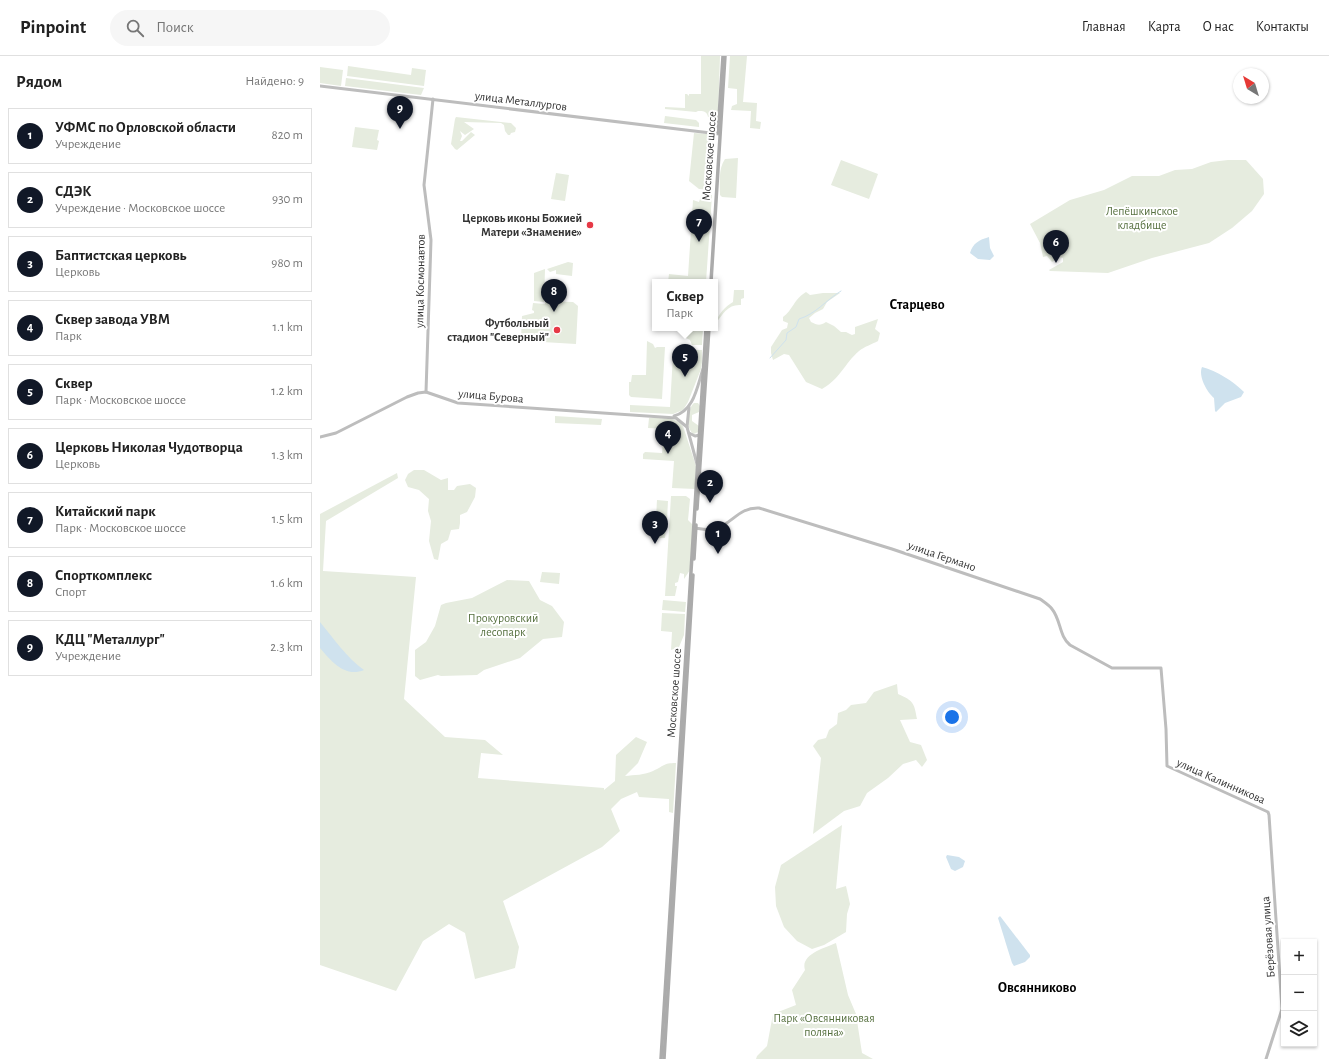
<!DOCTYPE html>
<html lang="ru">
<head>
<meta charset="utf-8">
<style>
	:root { --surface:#fff; --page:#f6f6f6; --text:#222; --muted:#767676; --line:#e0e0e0; --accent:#111827 }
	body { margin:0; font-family:"Alegreya Sans",sans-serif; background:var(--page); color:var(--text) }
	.controls { position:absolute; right:12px; bottom:12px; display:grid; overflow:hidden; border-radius:0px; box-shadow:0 1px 3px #0004 }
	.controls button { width:36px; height:36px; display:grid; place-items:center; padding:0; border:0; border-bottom:1px solid var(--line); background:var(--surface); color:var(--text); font:20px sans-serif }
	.compass { position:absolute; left:913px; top:12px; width:36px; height:36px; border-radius:50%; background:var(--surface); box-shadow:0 1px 3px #0004; rotate:322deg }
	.you { position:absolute; left:632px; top:661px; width:14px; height:14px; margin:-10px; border:3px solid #fff; border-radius:50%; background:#1a73e8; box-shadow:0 0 0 6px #1a73e833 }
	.badge { display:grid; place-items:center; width:26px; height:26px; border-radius:50%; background:var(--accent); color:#fff; font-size:13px; font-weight:700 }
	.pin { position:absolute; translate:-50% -33px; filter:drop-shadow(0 1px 2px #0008) }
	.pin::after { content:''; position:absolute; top:21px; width:14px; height:12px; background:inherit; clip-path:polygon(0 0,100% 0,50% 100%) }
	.popup { position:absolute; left:332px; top:223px; width:66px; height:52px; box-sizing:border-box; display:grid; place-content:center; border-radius:0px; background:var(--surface); filter:drop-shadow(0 1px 3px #0005); font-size:13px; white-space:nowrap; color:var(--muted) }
	.popup b { font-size:15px; color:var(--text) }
	.popup::after { content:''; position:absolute; left:50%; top:100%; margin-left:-8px; border:8px solid transparent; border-top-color:var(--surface) }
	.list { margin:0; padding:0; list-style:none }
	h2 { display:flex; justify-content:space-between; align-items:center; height:52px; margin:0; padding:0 16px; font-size:17px }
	h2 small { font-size:13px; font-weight:400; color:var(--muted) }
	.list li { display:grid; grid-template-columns:26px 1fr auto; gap:12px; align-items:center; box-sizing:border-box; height:56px; margin:0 8px 8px; padding:0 8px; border:1px solid var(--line); border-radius:0px }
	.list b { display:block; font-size:15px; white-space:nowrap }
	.list p { margin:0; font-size:13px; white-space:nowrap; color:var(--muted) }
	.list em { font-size:13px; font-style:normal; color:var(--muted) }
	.icon { flex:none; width:22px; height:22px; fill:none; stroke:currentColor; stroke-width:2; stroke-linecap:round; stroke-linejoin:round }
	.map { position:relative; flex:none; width:1009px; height:1003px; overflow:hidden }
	header { display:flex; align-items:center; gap:24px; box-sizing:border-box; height:56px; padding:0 20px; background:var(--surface); border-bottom:1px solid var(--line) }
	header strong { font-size:19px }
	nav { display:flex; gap:22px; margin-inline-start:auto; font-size:14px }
	.search { width:280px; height:36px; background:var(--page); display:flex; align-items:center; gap:10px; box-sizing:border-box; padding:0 14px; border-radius:22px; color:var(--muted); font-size:15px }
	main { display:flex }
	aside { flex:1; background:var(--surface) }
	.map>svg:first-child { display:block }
	.green { fill:#e6ecdf }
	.water { fill:#cfe2ee }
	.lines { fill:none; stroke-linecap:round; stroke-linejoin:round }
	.stream { stroke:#cfe2ee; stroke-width:1 }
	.secondary { stroke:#bdbdbd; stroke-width:3 }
	.primary { stroke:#ababab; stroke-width:3.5 }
	.poi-dot { fill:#e63946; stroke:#fff; stroke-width:1.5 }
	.labels { text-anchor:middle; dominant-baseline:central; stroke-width:4; stroke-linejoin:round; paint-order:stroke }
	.street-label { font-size:12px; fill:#333; stroke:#fff }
	.park-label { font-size:12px; fill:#56703f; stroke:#fff }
	.poi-label { font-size:12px; font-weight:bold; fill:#333; stroke:#fff; text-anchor:end }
	.quarter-label { font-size:14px; font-weight:bold; fill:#000; stroke:#fff }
</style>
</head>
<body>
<header>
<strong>Pinpoint</strong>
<div class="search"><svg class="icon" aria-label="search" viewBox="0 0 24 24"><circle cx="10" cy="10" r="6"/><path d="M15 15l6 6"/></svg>Поиск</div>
<nav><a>Главная</a><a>Карта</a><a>О нас</a><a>Контакты</a></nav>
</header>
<main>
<aside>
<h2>Рядом<small>Найдено: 9</small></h2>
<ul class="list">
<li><span class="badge">1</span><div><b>УФМС по Орловской области</b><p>Учреждение</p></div><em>820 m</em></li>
<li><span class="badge">2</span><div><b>СДЭК</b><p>Учреждение · Московское шоссе</p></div><em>930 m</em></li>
<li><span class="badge">3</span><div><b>Баптистская церковь</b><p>Церковь</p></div><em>980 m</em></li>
<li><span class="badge">4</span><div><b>Сквер завода УВМ</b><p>Парк</p></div><em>1.1 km</em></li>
<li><span class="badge">5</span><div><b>Сквер</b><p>Парк · Московское шоссе</p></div><em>1.2 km</em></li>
<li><span class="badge">6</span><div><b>Церковь Николая Чудотворца</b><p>Церковь</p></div><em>1.3 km</em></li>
<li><span class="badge">7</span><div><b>Китайский парк</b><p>Парк · Московское шоссе</p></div><em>1.5 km</em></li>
<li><span class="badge">8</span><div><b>Спорткомплекс</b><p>Спорт</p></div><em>1.6 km</em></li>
<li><span class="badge">9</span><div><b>КДЦ &quot;Металлург&quot;</b><p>Учреждение</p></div><em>2.3 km</em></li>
</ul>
</aside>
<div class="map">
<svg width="1009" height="1003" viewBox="0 0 1009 1003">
	<rect width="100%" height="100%" fill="#fff"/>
	<g class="green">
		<path d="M381 0H400L398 62 388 61C387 55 383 55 378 55L376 56 345 53V51L365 52V38H367L369 40V38H381Z"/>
		<polygon points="410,0 427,0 423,46 437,47 436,65 441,66 440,73 430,72 431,55 411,54 412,50 417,48 417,33 408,32"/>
		<polygon points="28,10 91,19 92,12 106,14 104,30 27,20"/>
		<polygon points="0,11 23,14 21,30 0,27"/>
		<polygon points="26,22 104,32 101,39 25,30"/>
		<polygon points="345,60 376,64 379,67 379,71 344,67"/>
		<polygon points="136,61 191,67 196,72 195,76 191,77 190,79 188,79 185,75 184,69 181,67 144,66 154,73 145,79 140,75 142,80 140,85 142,85 151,76 155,79 137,94 135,93 131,88 135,63"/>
		<polygon points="35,71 59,74 57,84 59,85 57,94 32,91"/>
		<polygon points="374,77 388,78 395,83 388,94 387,108 393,113 392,134 379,133 369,125"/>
		<path d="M418 102 416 142 402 141 400 139C400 128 398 113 405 103Z"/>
		<polygon points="521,104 558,118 549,143 511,129"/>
		<polygon points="908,104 926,104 943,123 944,138 932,155 912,172 889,187 832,202 788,217 730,215 729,214 743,206 743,202 739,201 732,206 727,200 723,201 720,187 710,168 750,144 784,134 812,120 839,120 855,114 872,113 891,106"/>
		<polygon points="236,117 249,119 245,145 231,143"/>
		<polygon points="385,137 392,139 386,226 348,226 349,218 368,220 373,144 379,146 381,140"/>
		<polygon points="248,206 253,207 252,220 236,218 236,214 230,216 227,213"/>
		<polygon points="225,213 224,246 214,245 214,217"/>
		<path d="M414 234H424V242L421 243V249C408 248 403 258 396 267 397 259 406 250 413 246Z"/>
		<path d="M486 236 490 239 503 237H520L507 246 503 253 495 257 489 262 491 266C497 269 500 270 506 266L514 270 521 276H526L532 279 535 278V271L558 263 555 273 560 277 558 285C552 288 544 291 539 295 525 307 520 323 502 333L486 326 469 299 464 298 453 304 451 297V291L462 274 467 272 468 267 463 265V261C473 254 473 244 486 236Z"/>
		<polygon points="225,245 253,246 258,250 256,288 206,285 201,283 202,260 214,257 214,255 212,254 213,247 225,248"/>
		<polygon points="355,272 383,272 382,289 372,289 370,284 364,281 361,273"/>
		<polygon points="327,285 333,288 335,292 337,291 345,291 342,343 311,341 309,339 309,326 311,326 312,319 326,319"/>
		<polygon points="375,294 382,294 382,306 381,313 368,346 363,354 353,358 310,356 310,349 350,351 353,299 374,300"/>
		<path d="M374 347H378L380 350 379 356 372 359V365L379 370 378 376 374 378C365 373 367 353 374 347Z"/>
		<polygon points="235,360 282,363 281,369 235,367"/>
		<path d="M329 362C341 362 355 360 363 370L376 410 375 433 352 432 354 405 323 403V398L325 396 342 397 344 373 328 372Z"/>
		<polygon points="94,414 104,414 121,424 128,422 128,434 134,434 137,430 150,428 156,432 155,441 147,456 140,459 140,467 139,473 131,474 128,484 121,488 118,504 114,503 109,485 111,465 108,455 109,443 99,434 88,431 85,424 88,418"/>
		<path d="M77 417 78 422 6 465 3 515 96 521 84 643 125 681 165 684 183 699 161 697 158 722 284 732V734L295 725 296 699 316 681 327 686 318 707 305 720C314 719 325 719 333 715 344 710 343 707 356 707L353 757 349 756V743L319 741 317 736 301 743 291 753 300 775 282 791 183 845 199 891 195 912 155 923 145 877 129 868 103 885 76 935 0 909V458Z"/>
		<polygon points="351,440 366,440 370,443 368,464 373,469 370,514 364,523 364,518 360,517 358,526 355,527 355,530 357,530 355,540 345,540"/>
		<polygon points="337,444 348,445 347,464 336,462"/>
		<polygon points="339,465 346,470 345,482 331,482 330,466"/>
		<polygon points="222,516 240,517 239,528 220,526"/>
		<polygon points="187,524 209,525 220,544 232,550 244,566 242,581 223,583 200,602 164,614 157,619 121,620 118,619 100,624 95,620 95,594 106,586 115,570 121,549 126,547 152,542"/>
		<polygon points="343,544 366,546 365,556 342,554"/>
		<polygon points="342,557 365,558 364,579 359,591 351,594 352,576 341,575"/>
		<path d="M577 628 578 638C594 645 594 647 597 663L580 664 590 686 601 689 607 704 602 711 596 704 583 708 568 722 547 737 540 750 524 755 493 778 501 702 493 690 498 684 506 682 509 674 517 668 518 657 526 654 531 649 546 647 554 636Z"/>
		<polygon points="522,769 516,833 526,830 530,848 527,858 526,876 504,889 492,893 477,885 464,871 456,850 455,831 461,809"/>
		<path d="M516 887 528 939 536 958 542 997 553 1003H436L437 1000 447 990 453 958 476 949 472 934 485 914C480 898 505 892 516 887Z"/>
	</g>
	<g class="water">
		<path d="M669 181 670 192 674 200 670 204 658 203 650 197C653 187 659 184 669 181Z"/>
		<path d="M882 311C897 315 913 325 924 336L921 341 905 347 896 356 895 355 894 342C887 336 878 320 882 311Z"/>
		<path d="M0 566C14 583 26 601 44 614 25 622 11 605 0 592Z"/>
		<polygon points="627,799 639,801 645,805 643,811 635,815 631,813 626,801"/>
		<polygon points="680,860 710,899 710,901 705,906 694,910 692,907 678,862"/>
	</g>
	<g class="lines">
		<path class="stream" d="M450 302 466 284 467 277 476 271 479 263C496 258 506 244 521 235"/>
		<g class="secondary">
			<polyline points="0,30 399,78"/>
			<polyline points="106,336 111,184 104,129 113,43"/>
			<path d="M354 360C374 355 377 331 383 313"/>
			<polyline points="367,371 369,351"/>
			<polyline points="369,377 375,380 380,379"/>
			<polyline points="0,381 16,377 87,341 98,337 106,336 138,347 356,362 367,371 377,408"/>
			<path d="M375 472C381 473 388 475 394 473 412 469 418 451 439 452L572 493 720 543C724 546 729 549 732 553 741 564 739 580 750 589L792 612H841L846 673 847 710 948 756 949 759 962 953 946 1003"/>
		</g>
		<g class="primary">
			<polyline points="398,77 403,0"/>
			<polyline points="391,226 405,0"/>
			<polyline points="377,453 389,272"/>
			<polyline points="374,503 376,469"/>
			<polyline points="341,1003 386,272"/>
			<polyline points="344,1003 373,519"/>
		</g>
	</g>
	<g class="poi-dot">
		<circle cx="270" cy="169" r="4"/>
		<circle cx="237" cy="274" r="4"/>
	</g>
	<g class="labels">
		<g class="street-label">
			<text transform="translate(201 45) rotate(7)">улица Металлургов</text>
			<text transform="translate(389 100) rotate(-86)">Московское шоссе</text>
			<text transform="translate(100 225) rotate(-89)">улица Космонавтов</text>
			<text transform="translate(171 340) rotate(5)">улица Бурова</text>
			<text transform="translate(622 500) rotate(19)">улица Германо</text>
			<text transform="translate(354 637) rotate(-86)">Московское шоссе</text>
			<text transform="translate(901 725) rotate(24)">улица Калинникова</text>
			<text transform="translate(948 881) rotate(-94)">Берёзовая улица</text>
		</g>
		<g class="park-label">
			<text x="822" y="155">Лепёшкинское<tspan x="822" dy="14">кладбище</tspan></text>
			<text x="183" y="562">Прокуровский<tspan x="183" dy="14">лесопарк</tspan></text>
			<text x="504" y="962">Парк «Овсянниковая<tspan x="504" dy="14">поляна»</tspan></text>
		</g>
		<g class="poi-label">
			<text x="262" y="162">Церковь иконы Божией<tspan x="262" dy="14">Матери «Знамение»</tspan></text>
			<text x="229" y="267">Футбольный<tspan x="229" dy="14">стадион "Северный"</tspan></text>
		</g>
		<g class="quarter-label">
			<text x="597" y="249">Старцево</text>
			<text x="717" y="932">Овсянниково</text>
		</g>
	</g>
</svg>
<div class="controls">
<button>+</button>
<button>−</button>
<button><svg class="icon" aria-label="layers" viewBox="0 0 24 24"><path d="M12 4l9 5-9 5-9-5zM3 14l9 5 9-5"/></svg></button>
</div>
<svg class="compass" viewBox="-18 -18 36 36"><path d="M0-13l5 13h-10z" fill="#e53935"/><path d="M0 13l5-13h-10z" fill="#767676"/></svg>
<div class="you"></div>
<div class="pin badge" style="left:398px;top:498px">1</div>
<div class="pin badge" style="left:390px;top:447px">2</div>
<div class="pin badge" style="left:335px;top:488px">3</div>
<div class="pin badge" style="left:348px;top:398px">4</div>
<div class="pin badge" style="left:365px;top:321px">5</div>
<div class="popup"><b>Сквер</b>Парк</div>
<div class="pin badge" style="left:736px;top:207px">6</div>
<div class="pin badge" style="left:379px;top:186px">7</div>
<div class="pin badge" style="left:234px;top:256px">8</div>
<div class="pin badge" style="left:80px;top:73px">9</div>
</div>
</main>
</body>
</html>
